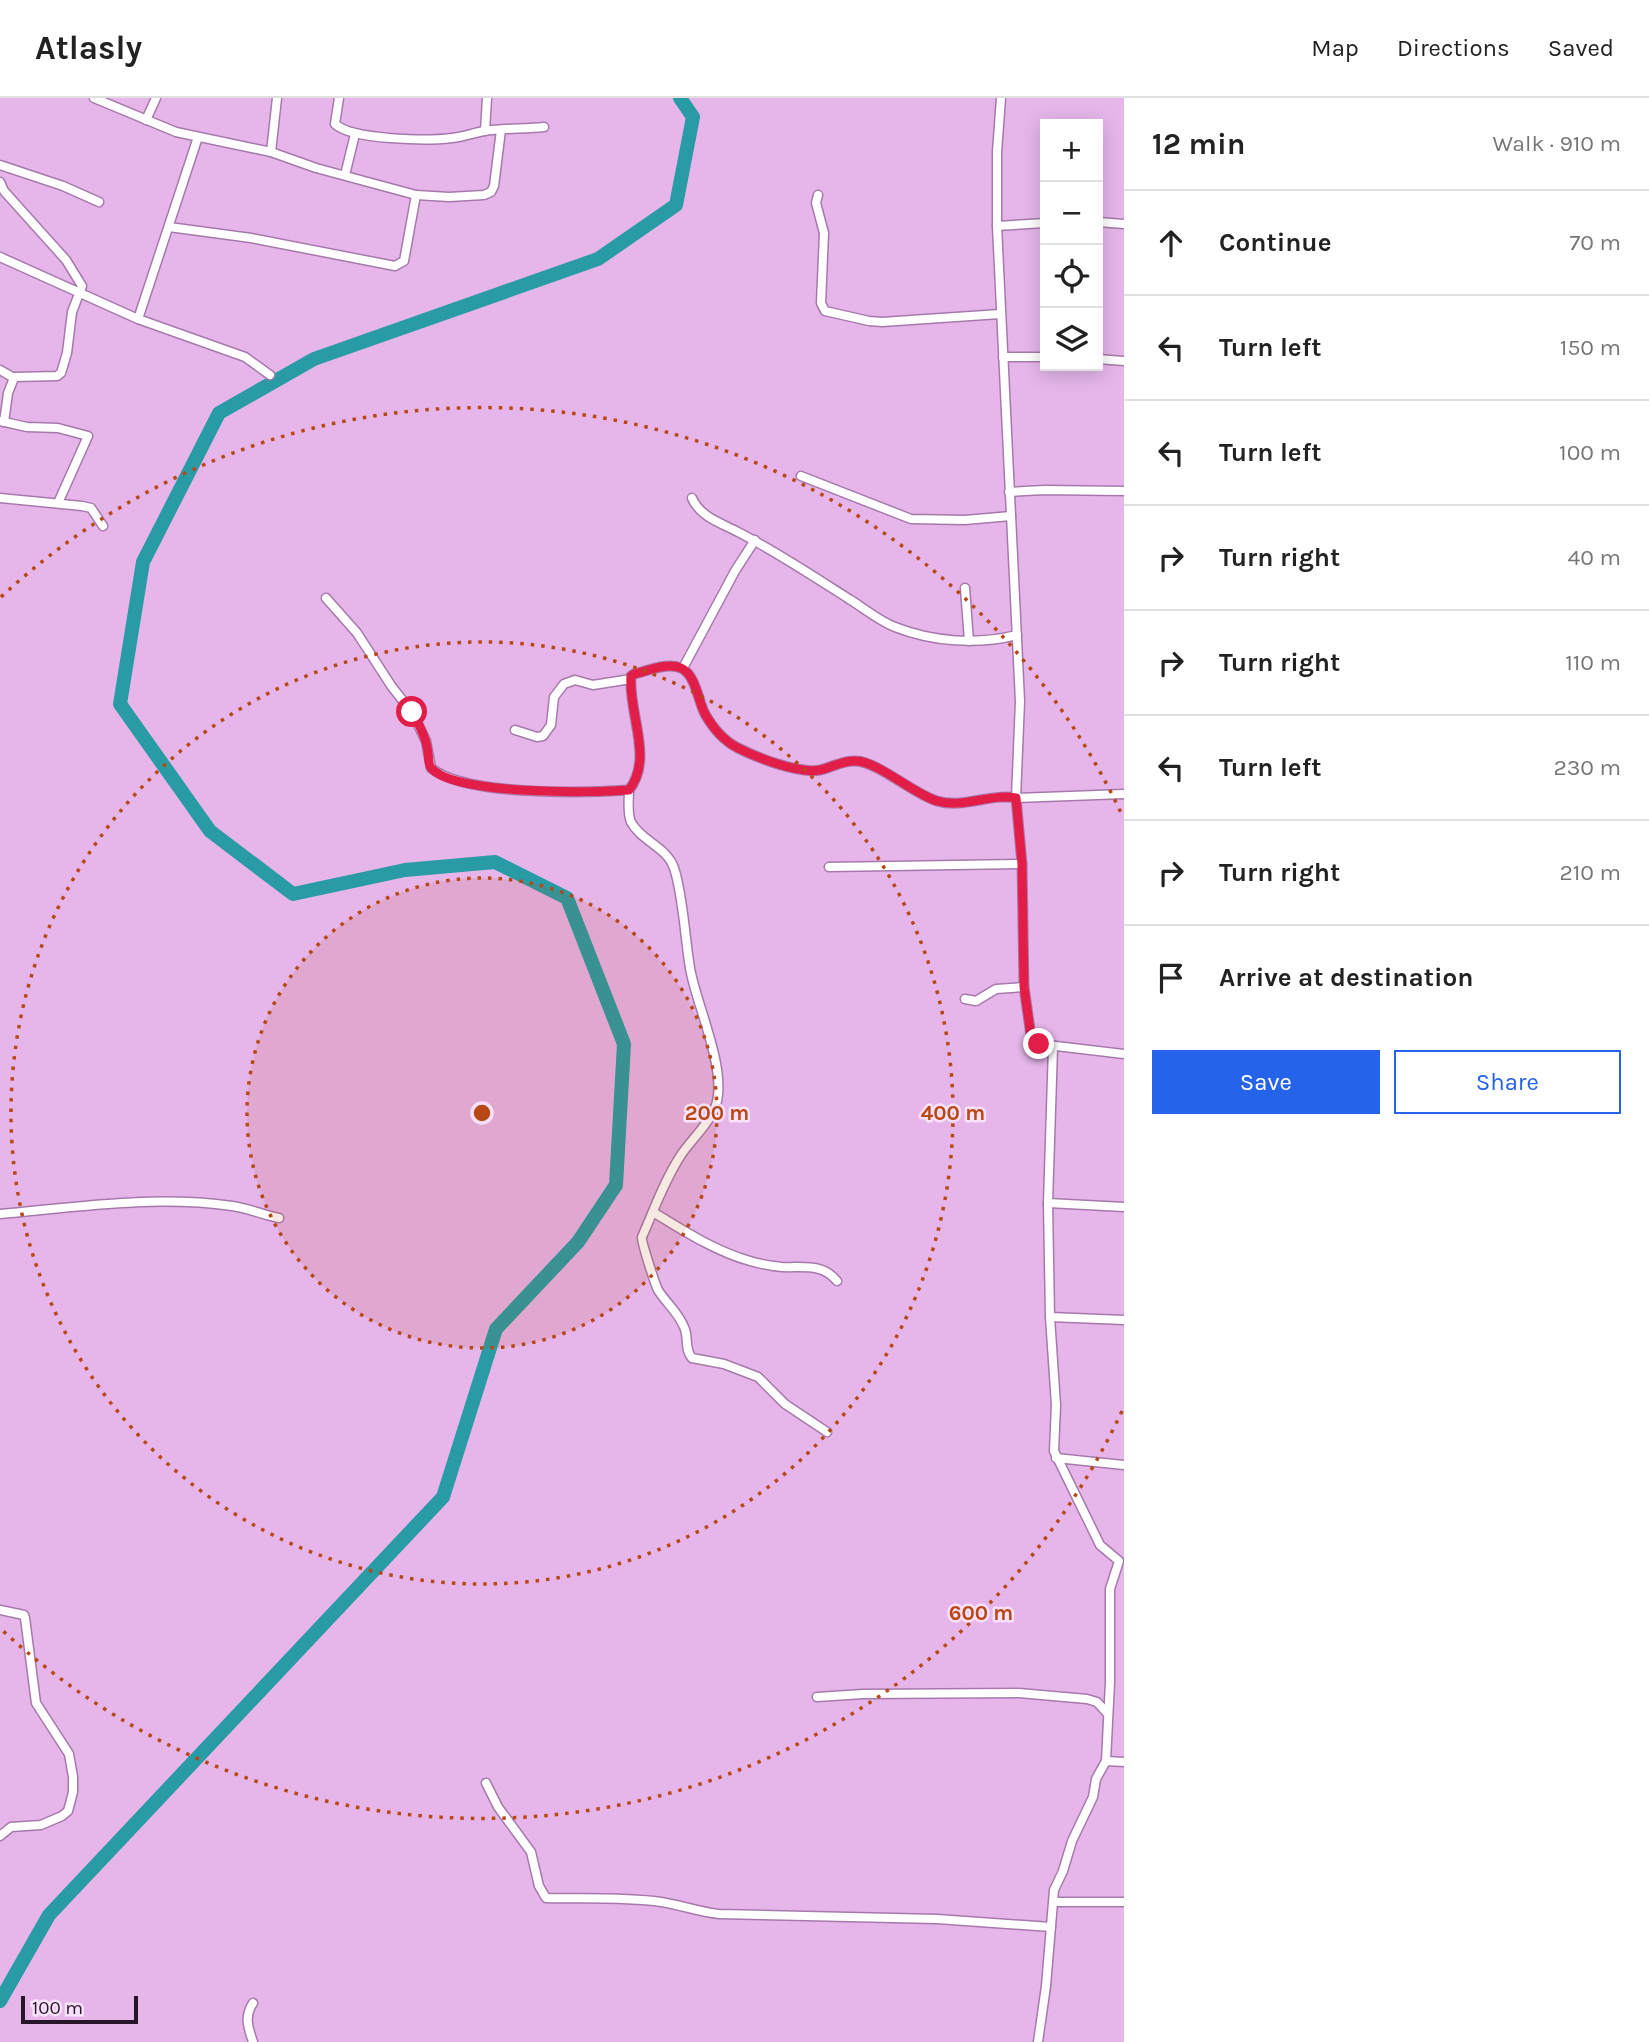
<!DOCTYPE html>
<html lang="en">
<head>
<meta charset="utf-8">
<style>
	:root { --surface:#fff; --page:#f6f6f6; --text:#222; --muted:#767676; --line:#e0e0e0; --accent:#2563eb }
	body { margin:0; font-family:Karla,sans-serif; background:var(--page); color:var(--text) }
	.controls { position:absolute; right:21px; top:21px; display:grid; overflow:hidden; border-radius:0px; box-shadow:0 4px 18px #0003 }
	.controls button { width:63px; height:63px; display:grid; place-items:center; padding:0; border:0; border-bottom:2px solid var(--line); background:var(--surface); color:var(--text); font:35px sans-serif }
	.scale { position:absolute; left:21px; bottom:18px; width:117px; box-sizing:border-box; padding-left:7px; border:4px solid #271629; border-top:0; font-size:19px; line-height:24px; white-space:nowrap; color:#271629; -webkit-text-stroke:5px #f9e0fb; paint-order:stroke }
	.stop { position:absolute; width:21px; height:21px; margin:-16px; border:5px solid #e11d48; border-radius:50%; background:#fff }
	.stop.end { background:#e11d48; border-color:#fff; box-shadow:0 2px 7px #0008 }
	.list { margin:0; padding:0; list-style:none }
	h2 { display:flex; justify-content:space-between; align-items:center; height:91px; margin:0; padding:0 28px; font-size:30px }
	h2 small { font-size:23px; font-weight:400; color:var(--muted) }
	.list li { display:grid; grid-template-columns:46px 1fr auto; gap:21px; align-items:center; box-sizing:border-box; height:105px; padding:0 28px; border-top:2px solid var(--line) }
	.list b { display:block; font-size:26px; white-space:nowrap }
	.list em { font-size:23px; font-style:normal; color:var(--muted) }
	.actions { display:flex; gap:14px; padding:21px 28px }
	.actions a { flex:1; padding:16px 0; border:2px solid var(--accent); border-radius:0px; text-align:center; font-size:24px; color:var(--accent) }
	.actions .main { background:var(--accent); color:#fff }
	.icon { flex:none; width:38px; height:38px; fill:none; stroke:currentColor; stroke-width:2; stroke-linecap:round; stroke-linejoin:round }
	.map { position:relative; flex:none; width:1124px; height:1944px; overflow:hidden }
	header { display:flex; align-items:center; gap:42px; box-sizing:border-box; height:98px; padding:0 35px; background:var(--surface); border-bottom:2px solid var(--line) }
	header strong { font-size:33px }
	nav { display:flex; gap:38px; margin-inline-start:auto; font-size:24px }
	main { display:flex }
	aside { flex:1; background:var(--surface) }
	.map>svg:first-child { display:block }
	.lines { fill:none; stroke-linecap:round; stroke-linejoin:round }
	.river { stroke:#299ba4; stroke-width:14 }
	.street-casing { stroke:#a679ab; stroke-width:11 }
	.street { stroke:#fff; stroke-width:8 }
	.route { stroke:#e11d48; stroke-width:9 }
	.ring { fill:none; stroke:#b84813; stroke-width:3.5; stroke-dasharray:3.5 7 }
	.centre { fill:#b84813; stroke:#f9e0fb; stroke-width:3.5 }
	.ring-label { font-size:21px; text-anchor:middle; font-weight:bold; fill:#b84813; stroke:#f9e0fb; stroke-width:5; stroke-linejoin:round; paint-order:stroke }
</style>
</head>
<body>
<header>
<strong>Atlasly</strong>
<nav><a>Map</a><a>Directions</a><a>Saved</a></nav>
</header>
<main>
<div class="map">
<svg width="1124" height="1944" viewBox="0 0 1124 1944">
	<rect width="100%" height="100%" fill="#e6b6eb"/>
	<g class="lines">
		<polyline class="river" points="0,1903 49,1817 443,1399 496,1231 578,1144 616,1087 624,946 567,800 495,764 405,772 293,796 210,733 120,606 143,464 219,315 314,261 598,161 676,107 693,19 680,0"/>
		<defs>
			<g id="street">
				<polyline points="94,0 176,34 271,54 316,70 416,97 449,99 484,97 491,94 494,88 501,32"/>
				<path d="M339 0 335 26C352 42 428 43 452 40 463 39 473 35 484 33 504 30 524 31 544 29"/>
				<polyline points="1001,0 997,54 997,128 1020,603 1016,700 1022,766 1024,889 1031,938 1039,946 1124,956"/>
				<polyline points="146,22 156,0"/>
				<polyline points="485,33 487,0"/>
				<polyline points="271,54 277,0"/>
				<polyline points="0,67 63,88 99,104"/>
				<polyline points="345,77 355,36"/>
				<polyline points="0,84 4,93 66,162 82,188 72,214 67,255 61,275 57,278 14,279"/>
				<polyline points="818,97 816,105 824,135 821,205 825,213 869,223 882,224 1000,216"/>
				<polyline points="1098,124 1124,126"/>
				<polyline points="997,128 1045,125"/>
				<polyline points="169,129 251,140 395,168 404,163 416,97"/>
				<polyline points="0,159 138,221 245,259 270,277"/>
				<polyline points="138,221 198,39"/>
				<polyline points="1003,259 1045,259"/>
				<polyline points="1098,261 1124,263"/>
				<polyline points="0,272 14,280 8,295 4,324"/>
				<polyline points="0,323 27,329 58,330 88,338 58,405"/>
				<polyline points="801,378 911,421 965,422 1011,418"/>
				<polyline points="1009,394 1044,392 1124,393"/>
				<polyline points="0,400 82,408 91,410 103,428"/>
				<path d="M692 400C700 419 721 425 738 434 777 454 813 478 849 501 864 510 879 523 895 529 933 544 977 547 1017 537"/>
				<polyline points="965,490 969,543"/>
				<path d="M326 500 357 535 392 589 412 614 426 643 431 670C465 698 584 695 629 692 654 661 628 615 631 578L634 576C647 573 668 564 681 570 696 577 698 603 705 616 713 630 724 643 738 650 758 660 799 676 820 672 833 669 843 662 856 663 878 664 912 695 937 703 963 711 990 695 1016 700L1124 696"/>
				<polyline points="683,570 735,473 755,442"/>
				<polyline points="515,632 537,639 543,638 551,627 554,599 564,586 575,582 593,587 631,581"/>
				<path d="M629 692C629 701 627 715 631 724 641 743 667 749 674 770 683 796 685 841 690 870 696 907 729 974 715 1010 708 1027 691 1042 681 1057 664 1083 654 1112 642 1139 641 1143 655 1186 658 1192 666 1205 678 1214 684 1229 689 1239 684 1251 692 1260L724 1266 758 1279 785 1306 827 1334"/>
				<polyline points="829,769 1022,766"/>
				<polyline points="965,901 976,903 996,891 1024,889"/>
				<polyline points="1048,1105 1124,1109"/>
				<path d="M653 1114C684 1133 715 1153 750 1163 760 1166 772 1168 782 1169 804 1170 822 1165 837 1183"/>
				<path d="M0 1116C77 1109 154 1097 232 1108 248 1110 263 1117 279 1120"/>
				<polyline points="1050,1219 1124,1222"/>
				<polyline points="1056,1360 1124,1367"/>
				<polyline points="0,1512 24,1517 25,1520 36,1605 69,1656 73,1679 73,1694 68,1713 62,1718 41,1727 11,1729 0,1738"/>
				<polyline points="817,1599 863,1596 1019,1595 1087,1601 1097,1604 1108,1616"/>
				<polyline points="1106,1663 1124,1664"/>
				<path d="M486 1685 498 1709 531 1754 539 1788 546 1800C585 1801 623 1799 661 1804 681 1807 699 1814 719 1816L937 1821 1051 1829"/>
				<polyline points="1054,1804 1124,1804"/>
				<path d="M253 1905C244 1919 248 1929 253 1944"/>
				<polyline points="1038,1944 1046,1888 1054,1792 1063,1773 1072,1743 1093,1699 1096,1681 1106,1663 1110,1584 1110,1491 1119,1463 1100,1447 1054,1353 1056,1307 1050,1219 1048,1105 1053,949"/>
			</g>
		</defs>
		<use href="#street" class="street-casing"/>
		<use href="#street" class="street"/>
	</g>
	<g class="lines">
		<path class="route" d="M412 614C419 626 427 641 428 655 429 660 428 666 431 670 454 697 593 695 629 692 654 660 628 615 631 578L634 576C647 573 668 564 681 570 696 577 698 603 705 616 713 630 724 643 738 650 758 660 799 676 820 672 833 669 843 662 856 663 879 664 912 695 937 703 963 711 990 695 1016 700L1022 766 1024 889 1031 938 1039 946"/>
	</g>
	<circle cx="482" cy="1015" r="235" fill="#b84813" fill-opacity=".12"/>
	<g class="ring">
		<circle cx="482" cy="1015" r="235"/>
		<circle cx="482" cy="1015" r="471"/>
		<path d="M1122 1313A706 706 0 0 1 1 1531M1 499A706 706 0 0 1 1122 717"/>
	</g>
	<circle cx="482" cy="1015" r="10" class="centre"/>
	<g class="ring-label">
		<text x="717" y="1022">200 m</text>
		<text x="953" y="1022">400 m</text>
		<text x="981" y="1522">600 m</text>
	</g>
</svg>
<div class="controls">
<button>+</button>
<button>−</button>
<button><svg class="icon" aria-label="locate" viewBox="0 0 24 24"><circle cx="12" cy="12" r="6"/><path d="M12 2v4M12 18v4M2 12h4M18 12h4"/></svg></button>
<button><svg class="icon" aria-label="layers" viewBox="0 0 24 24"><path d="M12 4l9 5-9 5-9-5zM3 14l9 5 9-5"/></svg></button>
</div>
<div class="scale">100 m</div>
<div class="stop" style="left:412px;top:614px"></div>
<div class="stop end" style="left:1039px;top:946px"></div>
</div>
<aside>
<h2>12 min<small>Walk · 910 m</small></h2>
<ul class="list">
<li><svg class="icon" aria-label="ahead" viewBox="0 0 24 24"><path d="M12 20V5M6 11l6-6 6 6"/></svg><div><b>Continue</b></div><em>70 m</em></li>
<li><svg class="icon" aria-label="left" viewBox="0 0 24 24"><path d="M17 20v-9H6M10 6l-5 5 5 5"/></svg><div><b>Turn left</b></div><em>150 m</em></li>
<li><svg class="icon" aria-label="left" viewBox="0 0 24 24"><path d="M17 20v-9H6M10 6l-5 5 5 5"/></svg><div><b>Turn left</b></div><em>100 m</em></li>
<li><svg class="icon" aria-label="right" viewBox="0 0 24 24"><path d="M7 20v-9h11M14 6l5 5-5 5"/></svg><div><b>Turn right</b></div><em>40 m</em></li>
<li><svg class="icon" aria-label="right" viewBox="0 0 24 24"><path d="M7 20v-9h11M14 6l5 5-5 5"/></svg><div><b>Turn right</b></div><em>110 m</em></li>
<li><svg class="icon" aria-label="left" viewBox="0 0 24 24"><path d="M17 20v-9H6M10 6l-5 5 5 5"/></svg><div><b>Turn left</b></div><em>230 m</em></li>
<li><svg class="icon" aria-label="right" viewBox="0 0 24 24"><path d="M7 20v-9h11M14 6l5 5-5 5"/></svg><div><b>Turn right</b></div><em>210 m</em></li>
<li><svg class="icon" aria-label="arrive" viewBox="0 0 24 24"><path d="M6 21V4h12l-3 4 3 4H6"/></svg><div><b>Arrive at destination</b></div></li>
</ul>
<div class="actions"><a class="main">Save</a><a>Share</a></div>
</aside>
</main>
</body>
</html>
